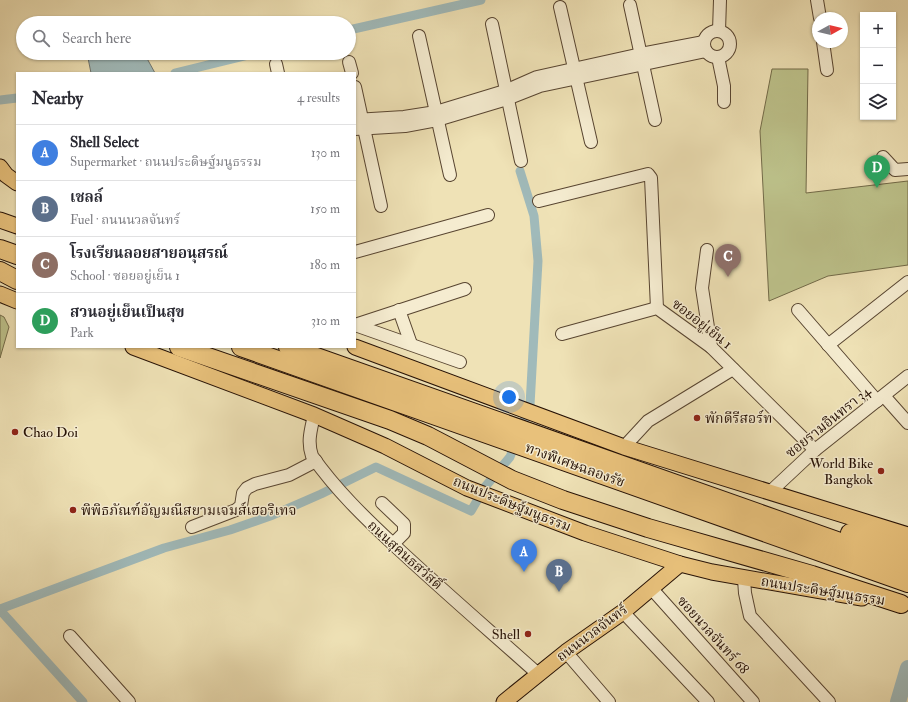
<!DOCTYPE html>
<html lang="en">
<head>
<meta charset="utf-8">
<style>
	:root { --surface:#fff; --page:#f2f2f3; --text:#2b2b33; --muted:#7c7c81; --line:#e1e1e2; --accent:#b45309 }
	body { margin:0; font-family:"IM FELL Double Pica","Noto Serif Thai",serif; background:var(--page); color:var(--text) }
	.controls { position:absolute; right:12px; top:12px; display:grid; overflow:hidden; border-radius:0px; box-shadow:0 1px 3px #0004 }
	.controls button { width:36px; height:36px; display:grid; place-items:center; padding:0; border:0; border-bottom:1px solid var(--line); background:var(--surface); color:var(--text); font:20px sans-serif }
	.compass { position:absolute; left:812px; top:12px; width:36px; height:36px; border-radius:50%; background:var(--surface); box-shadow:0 1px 3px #0004; rotate:82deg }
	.you { position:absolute; left:509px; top:397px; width:14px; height:14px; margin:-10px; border:3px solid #fff; border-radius:50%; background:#1a73e8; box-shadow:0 0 0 6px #1a73e833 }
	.badge { display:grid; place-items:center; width:26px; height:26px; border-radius:50%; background:var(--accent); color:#fff; font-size:13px; font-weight:700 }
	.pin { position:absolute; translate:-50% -33px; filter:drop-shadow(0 1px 2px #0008) }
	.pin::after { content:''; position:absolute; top:21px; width:14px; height:12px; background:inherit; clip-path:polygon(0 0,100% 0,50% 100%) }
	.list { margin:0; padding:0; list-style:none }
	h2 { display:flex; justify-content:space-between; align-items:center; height:52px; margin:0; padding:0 16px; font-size:17px }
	h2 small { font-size:13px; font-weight:400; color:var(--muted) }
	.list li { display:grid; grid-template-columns:26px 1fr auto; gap:12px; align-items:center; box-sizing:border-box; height:56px; padding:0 16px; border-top:1px solid var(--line) }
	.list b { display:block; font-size:15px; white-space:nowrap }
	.list p { margin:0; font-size:13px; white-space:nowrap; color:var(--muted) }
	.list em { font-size:13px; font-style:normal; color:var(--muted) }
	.icon { flex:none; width:22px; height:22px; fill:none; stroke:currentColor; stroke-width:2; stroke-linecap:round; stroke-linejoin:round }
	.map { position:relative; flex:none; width:908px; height:702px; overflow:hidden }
	.search { position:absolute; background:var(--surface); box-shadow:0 1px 3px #0004; left:16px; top:16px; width:340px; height:44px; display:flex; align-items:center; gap:10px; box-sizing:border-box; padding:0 14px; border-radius:22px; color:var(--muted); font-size:15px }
	.panel { position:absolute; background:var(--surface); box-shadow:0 1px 3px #0004; left:16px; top:72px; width:340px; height:276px; border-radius:0px }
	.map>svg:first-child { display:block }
	.green { fill:#bdc28b; stroke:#726a48 }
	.water { fill:#a0baba; stroke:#6f7672 }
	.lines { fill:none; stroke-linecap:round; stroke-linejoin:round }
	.canal { stroke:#a0baba; stroke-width:9 }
	.river { stroke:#a0baba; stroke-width:16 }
	.minor-casing { stroke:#584531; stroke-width:14 }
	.major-casing { stroke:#261105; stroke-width:17 }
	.highway-casing { stroke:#261105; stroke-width:20 }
	.minor { stroke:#f5ecd0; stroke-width:12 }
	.major { stroke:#e8c17b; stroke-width:15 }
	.highway { stroke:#e8c17b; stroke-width:18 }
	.poi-dot { fill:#8f2418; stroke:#f5ecd0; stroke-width:1.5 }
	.labels { text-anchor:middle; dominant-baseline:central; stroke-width:3; stroke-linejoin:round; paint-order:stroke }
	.street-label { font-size:14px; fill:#261105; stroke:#f5ecd0 }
	.poi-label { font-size:14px; fill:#261105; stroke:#f5ecd0; text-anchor:start }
</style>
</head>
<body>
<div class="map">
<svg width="908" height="702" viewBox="0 0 908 702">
	<rect width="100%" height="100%" fill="#efe2b6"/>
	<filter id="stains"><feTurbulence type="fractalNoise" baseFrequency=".005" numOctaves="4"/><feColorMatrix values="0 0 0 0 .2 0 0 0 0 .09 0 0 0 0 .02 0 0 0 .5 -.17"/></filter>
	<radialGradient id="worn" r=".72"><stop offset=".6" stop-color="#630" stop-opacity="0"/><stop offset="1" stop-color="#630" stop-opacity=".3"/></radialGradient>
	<g class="green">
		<polygon points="772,69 808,69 806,193 908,181 908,265 828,276 769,301 760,131"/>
		<polygon points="0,315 4,317 9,327 0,358"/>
	</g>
	<polygon class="water" points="87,53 144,53 155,73 91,73"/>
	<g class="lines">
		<g class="canal">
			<polyline points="349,30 481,0"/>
			<polyline points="175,73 256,53"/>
			<polyline points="0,100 17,98"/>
			<polyline points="0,609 164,548 230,530 273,515 321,494 376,467 471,511 485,487 510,457 530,405 538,261 534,216 520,171"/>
			<polyline points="0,610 83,702"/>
		</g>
		<polyline class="river" points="898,702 908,668"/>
		<defs>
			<g id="minor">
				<polyline points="817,0 820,18"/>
				<polyline points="630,5 655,120"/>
				<polyline points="560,7 591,142"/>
				<polyline points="492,24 521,161"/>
				<polyline points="719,31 720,0"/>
				<circle cx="717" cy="44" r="13"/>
				<polyline points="419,36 450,175"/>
				<polyline points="823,42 827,70"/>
				<polyline points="718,57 724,86 724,102"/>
				<polyline points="349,62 352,73"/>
				<polyline points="276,64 278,73"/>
				<polyline points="355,87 381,206"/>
				<polyline points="355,120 404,117 436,112 505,91 537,77 641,54 704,42"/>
				<polyline points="355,129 405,126 437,120 507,99 540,86 706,51"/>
				<polyline points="883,157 895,170 908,169"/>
				<polyline points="539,201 648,174 651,178 657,308"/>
				<polyline points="707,250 702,288 711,347"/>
				<polyline points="355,252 488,215"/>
				<polyline points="399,310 411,344"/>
				<polyline points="798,310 877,401"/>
				<polyline points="355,325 465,289"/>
				<polyline points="355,325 460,362"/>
				<polyline points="562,334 657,308 711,347 815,450"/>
				<polyline points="828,345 908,282"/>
				<polyline points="884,396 908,423"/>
				<path d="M314 415C311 430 307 441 312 456 336 490 364 517 394 545 441 589 490 631 538 674"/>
				<polyline points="624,447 648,421 733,369"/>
				<polyline points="769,493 815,450 908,376"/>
				<polyline points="382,503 404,524 404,533 393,544"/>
				<polyline points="192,527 236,510 241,506 243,493 247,488 255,484 289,475 316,461"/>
				<polyline points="744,579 745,593 750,616 829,702"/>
				<polyline points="651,588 753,702"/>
				<polyline points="623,612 708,702"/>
				<polyline points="70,636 129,702"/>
				<polyline points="566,652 609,702"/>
			</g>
			<g id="major">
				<polyline points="0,167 6,175 17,183"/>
				<polyline points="0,220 17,226"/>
				<polyline points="0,294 17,301"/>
				<polyline points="133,347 314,415 385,446 467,488 585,533 680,564 712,572 862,598"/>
				<polyline points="355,347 624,447 908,535"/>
				<polyline points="504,702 566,652 623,612 680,564"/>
			</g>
			<g id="highway">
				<polyline points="0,249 17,255"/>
				<polyline points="0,271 17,280"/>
				<polyline points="179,347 390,420 428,436 512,480 563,500 648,528 812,575 901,604"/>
				<polyline points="241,347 908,583"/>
				<polyline points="288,347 908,566"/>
				<polyline points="850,533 908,551"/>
			</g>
		</defs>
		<use href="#minor" class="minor-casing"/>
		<use href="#major" class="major-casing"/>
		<use href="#highway" class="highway-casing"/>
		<use href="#minor" class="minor"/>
		<use href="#major" class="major"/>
		<use href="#highway" class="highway"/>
	</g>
	<g class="poi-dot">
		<circle cx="697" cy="418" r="4"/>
		<circle cx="15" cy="432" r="4"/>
		<circle cx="881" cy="471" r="4"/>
		<circle cx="73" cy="510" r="4"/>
		<circle cx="528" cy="634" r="4"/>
	</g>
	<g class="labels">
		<g class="street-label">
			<text transform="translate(702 324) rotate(38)">ซอยอยู่เย็น 1</text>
			<text transform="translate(828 422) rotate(-39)">ซอยรามอินทรา 34</text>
			<text transform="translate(575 465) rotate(20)">ทางพิเศษฉลองรัช</text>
			<text transform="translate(512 504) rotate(22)">ถนนประดิษฐ์มนูธรรม</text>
			<text transform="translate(405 555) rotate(42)">ถนนสุคนธสวัสดิ์</text>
			<text transform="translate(823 591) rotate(9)">ถนนประดิษฐ์มนูธรรม</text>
			<text transform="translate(592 633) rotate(-37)">ถนนนวลจันทร์</text>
			<text transform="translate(713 635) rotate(48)">ซอยนวลจันทร์ 68</text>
		</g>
		<g class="poi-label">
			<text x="705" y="418">พักดีรีสอร์ท</text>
			<text x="23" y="432">Chao Doi</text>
			<text x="873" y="463" text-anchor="end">World Bike<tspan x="873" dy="16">Bangkok</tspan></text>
			<text x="81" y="510">พิพิธภัณฑ์อัญมณีสยามเจมส์เฮอริเทจ</text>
			<text x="520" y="634" text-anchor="end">Shell</text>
		</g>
	</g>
	<rect width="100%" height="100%" filter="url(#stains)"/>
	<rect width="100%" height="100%" fill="url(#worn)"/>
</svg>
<div class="controls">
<button>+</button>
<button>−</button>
<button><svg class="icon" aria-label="layers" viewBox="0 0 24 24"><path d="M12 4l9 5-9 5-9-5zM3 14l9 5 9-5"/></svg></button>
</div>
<svg class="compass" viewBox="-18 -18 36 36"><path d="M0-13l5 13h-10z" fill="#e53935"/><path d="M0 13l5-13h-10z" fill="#7c7c81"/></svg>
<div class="you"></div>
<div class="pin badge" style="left:524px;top:572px;background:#3f7fe0">A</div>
<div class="pin badge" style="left:559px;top:592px;background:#5c6f8a">B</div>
<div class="pin badge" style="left:728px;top:277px;background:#8d6e63">C</div>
<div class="pin badge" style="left:877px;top:188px;background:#2e9e5b">D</div>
<div class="search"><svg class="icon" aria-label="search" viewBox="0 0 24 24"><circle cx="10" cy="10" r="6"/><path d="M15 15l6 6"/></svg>Search here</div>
<section class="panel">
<h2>Nearby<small>4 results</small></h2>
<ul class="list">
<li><span class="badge" style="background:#3f7fe0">A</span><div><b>Shell Select</b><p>Supermarket · ถนนประดิษฐ์มนูธรรม</p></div><em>130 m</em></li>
<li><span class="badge" style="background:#5c6f8a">B</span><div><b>เชลล์</b><p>Fuel · ถนนนวลจันทร์</p></div><em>150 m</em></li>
<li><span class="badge" style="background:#8d6e63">C</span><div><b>โรงเรียนลอยสายอนุสรณ์</b><p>School · ซอยอยู่เย็น 1</p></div><em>180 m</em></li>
<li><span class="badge" style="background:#2e9e5b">D</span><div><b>สวนอยู่เย็นเป็นสุข</b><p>Park</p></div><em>310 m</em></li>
</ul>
</section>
</div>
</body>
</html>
